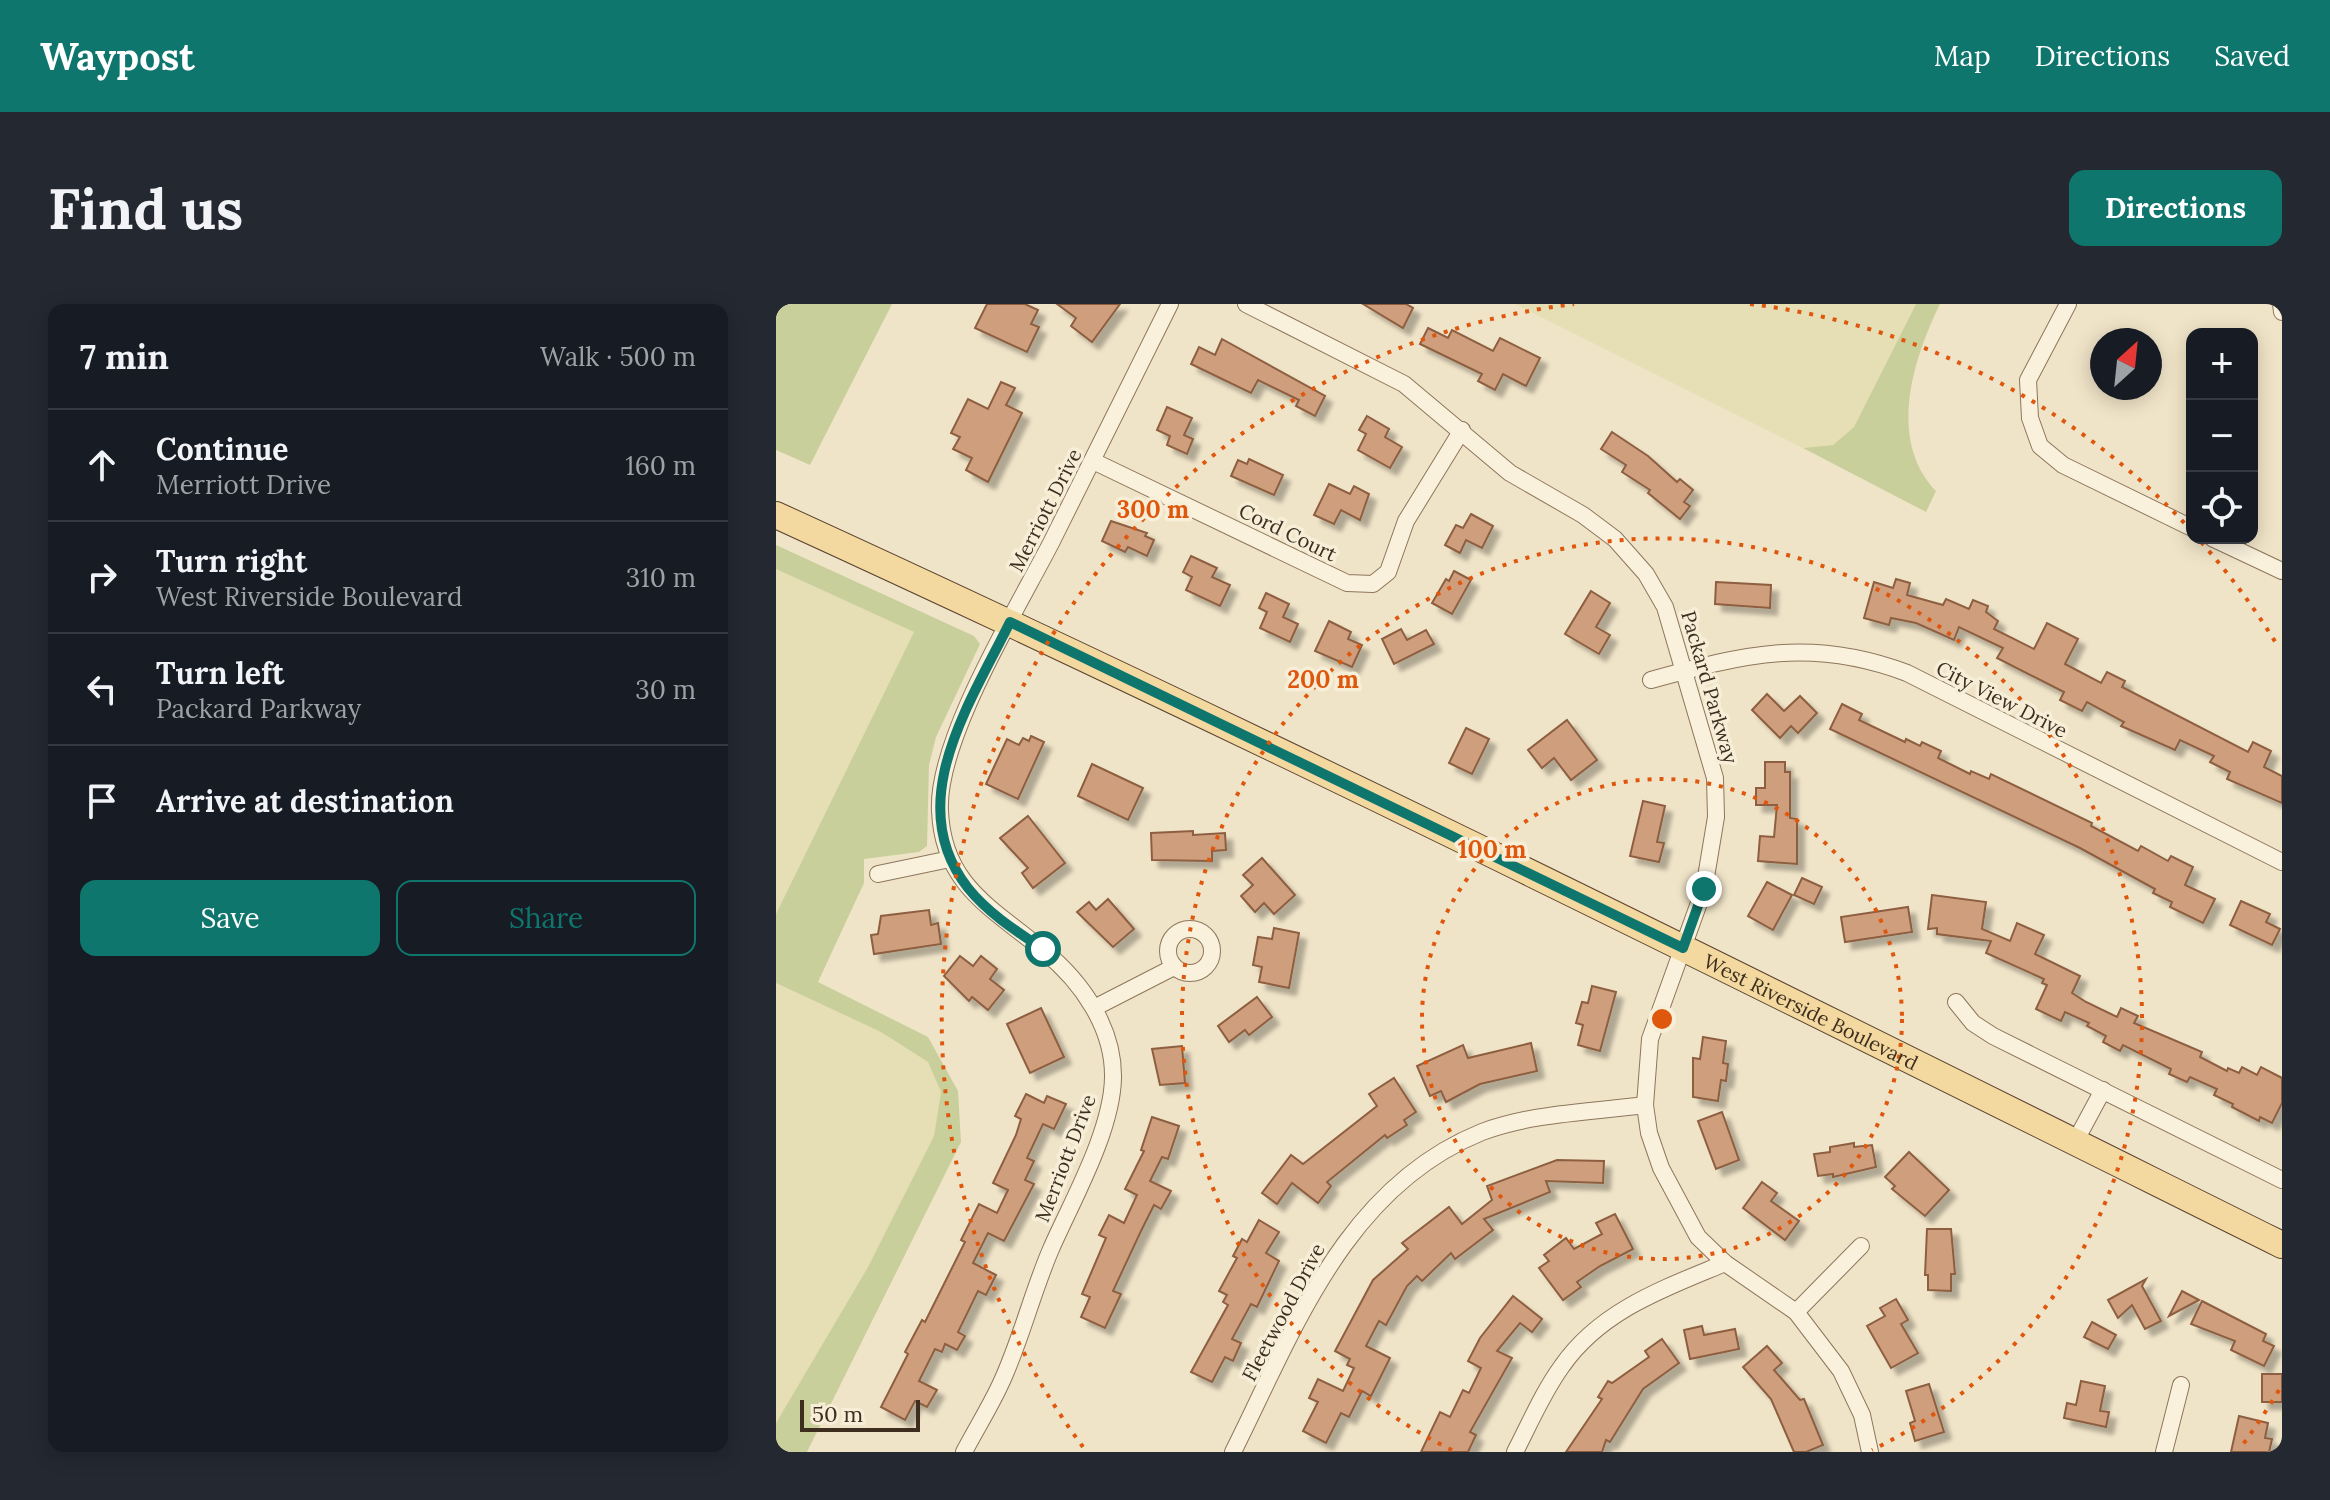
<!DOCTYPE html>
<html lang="en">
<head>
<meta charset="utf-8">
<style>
	:root { --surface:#171b24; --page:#242831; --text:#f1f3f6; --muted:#9ea1a6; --line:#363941; --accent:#0f766e }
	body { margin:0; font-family:Lora,serif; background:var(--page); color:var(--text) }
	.controls { position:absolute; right:24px; top:24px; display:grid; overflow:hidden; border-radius:16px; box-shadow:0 4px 20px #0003 }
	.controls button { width:72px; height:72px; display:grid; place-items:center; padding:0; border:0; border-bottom:2px solid var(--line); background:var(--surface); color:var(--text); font:40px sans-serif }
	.compass { position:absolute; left:1314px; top:24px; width:72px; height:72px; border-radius:50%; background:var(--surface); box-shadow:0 4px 20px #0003; rotate:27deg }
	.scale { position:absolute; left:24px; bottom:20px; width:120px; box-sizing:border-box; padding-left:8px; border:4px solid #3d2e20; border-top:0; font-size:22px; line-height:28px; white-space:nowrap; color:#3d2e20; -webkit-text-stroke:6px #f7eed8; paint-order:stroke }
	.stop { position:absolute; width:24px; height:24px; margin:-18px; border:6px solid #0f766e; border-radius:50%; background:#fff }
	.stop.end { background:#0f766e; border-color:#fff; box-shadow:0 2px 8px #0008 }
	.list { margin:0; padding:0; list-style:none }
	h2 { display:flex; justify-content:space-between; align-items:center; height:104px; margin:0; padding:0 32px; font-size:34px }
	h2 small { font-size:26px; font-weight:400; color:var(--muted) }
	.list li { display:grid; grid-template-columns:52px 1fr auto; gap:24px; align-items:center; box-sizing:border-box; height:112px; padding:0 32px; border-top:2px solid var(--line) }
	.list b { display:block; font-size:30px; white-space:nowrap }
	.list p { margin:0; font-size:26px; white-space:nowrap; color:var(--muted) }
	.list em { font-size:26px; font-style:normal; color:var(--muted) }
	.actions { display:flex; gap:16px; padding:24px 32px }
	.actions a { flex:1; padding:18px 0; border:2px solid var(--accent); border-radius:16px; text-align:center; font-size:28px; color:var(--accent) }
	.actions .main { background:var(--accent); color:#fff }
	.icon { flex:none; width:44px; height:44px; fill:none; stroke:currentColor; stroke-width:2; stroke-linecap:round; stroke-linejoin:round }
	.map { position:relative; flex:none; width:1506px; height:1148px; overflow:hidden; border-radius:16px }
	header { display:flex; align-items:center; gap:48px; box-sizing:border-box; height:112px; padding:0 40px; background:var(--accent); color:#fff }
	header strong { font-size:38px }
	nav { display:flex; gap:44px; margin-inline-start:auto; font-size:28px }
	.intro { display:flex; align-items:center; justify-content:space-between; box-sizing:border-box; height:192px; padding:0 48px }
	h1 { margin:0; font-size:56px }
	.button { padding:20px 36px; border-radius:16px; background:var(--accent); color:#fff; font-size:28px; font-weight:700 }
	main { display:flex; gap:48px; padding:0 48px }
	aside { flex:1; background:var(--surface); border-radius:16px; box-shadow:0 4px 20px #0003 }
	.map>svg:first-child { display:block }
	.farmland { fill:#e6deb5 }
	.green { fill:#c9cf9b }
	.building { fill:#cf9f7d; stroke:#8d5f41; stroke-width:2; filter:url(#shadow) }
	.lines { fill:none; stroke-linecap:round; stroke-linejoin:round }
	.street-casing { stroke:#8d765c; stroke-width:18 }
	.primary-casing { stroke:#5b4430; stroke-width:28 }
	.street { stroke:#faf1dc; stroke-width:16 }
	.primary { stroke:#f3d9a0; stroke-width:26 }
	.route { stroke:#0f766e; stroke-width:10 }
	.ring { fill:none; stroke:#df570d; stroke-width:4; stroke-dasharray:4 8 }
	.labels { text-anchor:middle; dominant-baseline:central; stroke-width:7; stroke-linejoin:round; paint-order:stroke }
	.street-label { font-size:20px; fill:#3d2e20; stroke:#f7eed8 }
	.centre { fill:#df570d; stroke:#f7eed8; stroke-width:4 }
	.ring-label { font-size:24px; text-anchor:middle; font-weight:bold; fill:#df570d; stroke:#f7eed8; stroke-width:7; stroke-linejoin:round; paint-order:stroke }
</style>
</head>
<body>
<header>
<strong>Waypost</strong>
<nav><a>Map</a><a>Directions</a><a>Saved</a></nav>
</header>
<div class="intro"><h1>Find us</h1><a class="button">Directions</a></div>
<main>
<aside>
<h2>7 min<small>Walk · 500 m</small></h2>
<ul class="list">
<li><svg class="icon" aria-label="ahead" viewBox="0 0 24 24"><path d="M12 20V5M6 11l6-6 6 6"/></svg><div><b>Continue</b><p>Merriott Drive</p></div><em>160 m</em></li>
<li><svg class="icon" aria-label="right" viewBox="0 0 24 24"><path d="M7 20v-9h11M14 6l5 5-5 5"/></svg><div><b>Turn right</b><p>West Riverside Boulevard</p></div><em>310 m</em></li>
<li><svg class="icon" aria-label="left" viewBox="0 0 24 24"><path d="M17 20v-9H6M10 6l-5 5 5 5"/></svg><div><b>Turn left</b><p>Packard Parkway</p></div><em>30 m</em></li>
<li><svg class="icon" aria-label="arrive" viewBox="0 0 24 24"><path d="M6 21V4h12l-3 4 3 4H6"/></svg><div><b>Arrive at destination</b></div></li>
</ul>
<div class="actions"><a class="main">Save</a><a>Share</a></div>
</aside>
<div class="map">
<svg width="1506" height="1148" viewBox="0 0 1506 1148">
	<defs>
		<filter id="shadow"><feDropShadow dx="7" dy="7" stdDeviation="2" flood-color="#0004"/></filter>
	</defs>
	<rect width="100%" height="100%" fill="#f0e4c8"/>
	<g class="farmland">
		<polygon points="739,0 1140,0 1078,123 1057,141 1027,144"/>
		<polygon points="0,265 138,328 0,610"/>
		<polygon points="0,679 105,728 152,758 165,788 158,832 92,963 0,1119"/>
	</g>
	<g class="green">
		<polygon points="0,0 116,0 34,161 0,146"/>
		<path d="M1140 0H1164C1137 55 1111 136 1160 187L1150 208 1027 144 1057 141 1078 123Z"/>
		<polygon points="0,241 198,332 204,340 160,433 153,461 151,542 143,548 88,555 88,579 42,678 152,733 182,787 185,838 31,1148 0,1148 0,1119 92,963 158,832 165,788 152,758 105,728 0,679 0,610 138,328 0,265"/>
	</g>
	<g class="building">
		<polygon points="211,0 249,0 262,6 255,20 263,23 251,48 199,24"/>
		<polygon points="281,0 344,0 316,38 295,22 300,14"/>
		<polygon points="587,0 630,0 637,4 627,24"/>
		<polygon points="652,24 672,34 676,26 717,47 724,34 764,54 750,82 727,70 719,86 702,77 706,70 644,40"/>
		<polygon points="446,35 549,92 539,112 520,102 523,96 482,76 475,89 415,60 423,43 439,51"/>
		<polygon points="225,78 239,84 230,101 246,109 212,178 190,166 196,154 177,145 184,133 175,129 192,95 212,105"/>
		<polygon points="391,103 416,114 408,131 417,135 411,150 391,141 394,132 381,126"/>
		<polygon points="591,112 613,125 609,133 626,143 614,164 582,146 590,130 583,126"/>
		<polygon points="836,128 872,152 901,178 904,175 917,186 908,198 914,202 904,215 872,189 874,186 846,168 850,161 825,145"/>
		<polygon points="473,155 507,171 498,191 455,172 462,156 471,160"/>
		<polygon points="553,180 574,190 578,182 593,190 584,216 565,206 558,220 538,211"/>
		<polygon points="695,210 717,222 706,244 690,236 684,249 669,241 680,221 687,224"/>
		<polygon points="335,217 371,229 369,232 378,236 371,252 352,243 349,248 326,237"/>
		<polygon points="415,252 441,264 436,273 454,281 444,302 410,286 416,273 407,268"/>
		<polygon points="678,267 695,276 676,310 656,299 670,275 673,277"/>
		<polygon points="1120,275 1134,279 1131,291 1167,301 1170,295 1193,305 1197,296 1212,302 1210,308 1222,317 1218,325 1258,345 1271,319 1302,335 1289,360 1325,379 1331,368 1349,377 1346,383 1472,448 1477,438 1495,447 1488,463 1506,472 1506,499 1451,475 1454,468 1434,458 1438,452 1404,436 1399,446 1345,422 1348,418 1311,398 1306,407 1284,396 1288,388 1221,354 1227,344 1183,323 1178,336 1140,319 1115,314 1113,321 1088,314 1098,278 1117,284"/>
		<polygon points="940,278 995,281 994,304 939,300"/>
		<polygon points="815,287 834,299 820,323 834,331 823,350 789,330"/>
		<polygon points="490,289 513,300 507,313 522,320 514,338 484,324 491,308 483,304"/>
		<polygon points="553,317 575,328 572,335 586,341 576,363 539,347"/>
		<polygon points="625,325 631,336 650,326 658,340 618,360 606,335"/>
		<polygon points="991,390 1008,407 1024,392 1041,409 1022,429 1015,422 1004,434 976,406"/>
		<polygon points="1066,400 1086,410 1083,416 1129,438 1130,435 1144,442 1146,438 1165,447 1162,454 1194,470 1195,467 1213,475 1215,470 1316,519 1315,522 1362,547 1365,542 1392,557 1395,552 1417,563 1409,581 1439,595 1427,619 1394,603 1396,598 1377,589 1379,585 1304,544 1054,425"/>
		<polygon points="791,416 821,456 795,476 778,454 766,464 752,446"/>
		<polygon points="690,424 713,435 696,470 673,459"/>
		<polygon points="255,432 268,438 242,495 210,480 231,435 243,441 247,434 253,437"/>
		<polygon points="989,458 1009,458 1009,468 1014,468 1014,514 1021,515 1021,560 982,557 984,532 998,533 1001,501 980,501 980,484 989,484"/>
		<polygon points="316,460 367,484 352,516 302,492"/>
		<polygon points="867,497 889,502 881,538 888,539 883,558 854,552"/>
		<polygon points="252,512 289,559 257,584 246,569 252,564 224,534"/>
		<polygon points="417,527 417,531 449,529 450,546 436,547 436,557 376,556 375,529"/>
		<polygon points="486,554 519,591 498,610 488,599 479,608 465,592 477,581 467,571"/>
		<polygon points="1026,574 1046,583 1038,600 1018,591"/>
		<polygon points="991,578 1016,591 997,626 972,612"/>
		<polygon points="1156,591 1210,598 1206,625 1234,637 1241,619 1268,631 1259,650 1304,672 1296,689 1310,698 1341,713 1345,704 1362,712 1358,719 1426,748 1424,753 1451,767 1452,764 1463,769 1466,763 1481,771 1485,763 1506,774 1506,799 1496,819 1484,813 1483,817 1456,803 1457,800 1438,791 1441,785 1414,773 1411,778 1393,770 1395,765 1347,741 1344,747 1327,738 1330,732 1311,722 1313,719 1289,708 1285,717 1260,705 1271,681 1266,679 1268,675 1210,649 1215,637 1161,630 1161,624 1152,625"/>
		<polygon points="332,595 358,625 337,643 301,608 313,598 320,606"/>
		<polygon points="1465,597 1494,610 1490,618 1504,625 1496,641 1454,621"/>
		<polygon points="1132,603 1136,628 1069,638 1065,613"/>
		<polygon points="153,606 155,621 162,619 165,640 98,650 95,631 102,630 105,612"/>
		<polygon points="498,624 523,629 513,684 483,678 486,663 477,661 482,633 496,635"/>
		<polygon points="184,652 197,662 205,652 221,665 214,675 228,686 212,706 196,693 193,697 168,672"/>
		<polygon points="816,682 840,688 824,747 802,741 807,721 800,719 806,698 812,699"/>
		<polygon points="481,693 496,713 473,731 469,726 453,738 442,722"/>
		<polygon points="265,704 288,753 254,769 231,720"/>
		<polygon points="927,733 950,737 947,759 952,760 950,777 945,776 942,797 917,793 917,754 924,755"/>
		<polygon points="755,739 761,767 704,780 670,798 665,787 654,792 641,762 687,741 692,754"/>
		<polygon points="406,742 409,779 384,781 376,745"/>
		<polygon points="618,774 640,808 628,816 631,821 611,834 609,831 551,878 555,882 542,899 516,879 501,900 486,889 515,851 527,860 601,802 593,790"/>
		<polygon points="250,790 268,799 271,792 290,800 278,825 267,820 251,854 258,857 249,876 258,880 228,937 212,929 197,959 220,971 210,991 202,987 182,1028 189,1032 181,1046 169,1040 166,1048 159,1045 143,1077 161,1086 151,1103 139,1097 129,1116 105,1103 132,1050 129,1048 146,1016 149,1018 189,938 185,936 203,900 221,909 232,886 217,879 240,831 245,815 239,812"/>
		<polygon points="946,808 963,856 940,865 922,817"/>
		<polygon points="376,813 403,822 392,855 386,853 374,877 395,887 385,905 378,901 365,927 337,987 345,990 329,1024 305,1013 314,993 306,990 330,934 323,931 333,911 348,919 361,891 349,885 368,847 365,846"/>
		<polygon points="1078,839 1078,843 1096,841 1100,863 1057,873 1057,870 1042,872 1038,850 1054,848 1054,843"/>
		<polygon points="1133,848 1173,886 1149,912 1116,885 1119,882 1109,873"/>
		<polygon points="781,856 828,857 827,879 770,877 774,888 708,915 717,926 679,955 675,949 646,977 641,972 631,982 610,1021 603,1017 590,1042 614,1054 595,1092 586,1087 573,1113 565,1109 550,1139 527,1127 542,1098 533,1094 542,1075 567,1087 578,1064 571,1061 574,1055 559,1047 597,976 632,945 626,939 673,903 686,920 716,896 711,882"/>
		<polygon points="986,878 1001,889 995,897 1023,917 1009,936 967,904"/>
		<polygon points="839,910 857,945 824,962 801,978 805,983 787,996 763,964 773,957 768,951 790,934 798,945 826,930 820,919"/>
		<polygon points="483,916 503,928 490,949 503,957 481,1003 475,1000 456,1035 465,1039 457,1057 449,1053 436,1078 415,1068 452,1001 447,998 451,991 443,987 461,954 457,952 466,935 471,938"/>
		<polygon points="1151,925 1175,925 1179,970 1175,970 1175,987 1152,986 1152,971 1149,971"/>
		<polygon points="1370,975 1366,982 1385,1017 1369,1025 1356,1001 1342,1014 1332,996"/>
		<polygon points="1406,987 1423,996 1393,1012"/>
		<polygon points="737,992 766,1015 756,1028 744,1019 721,1047 736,1054 694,1128 700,1131 692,1148 645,1148 664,1108 674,1113 687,1086 693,1089 705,1064 692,1057 704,1034"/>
		<polygon points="1120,995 1132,1016 1125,1020 1142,1049 1115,1064 1091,1022 1109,1012 1104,1004"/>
		<polygon points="1426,997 1490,1030 1487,1037 1498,1042 1488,1062 1455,1046 1459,1037 1415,1020"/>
		<polygon points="1316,1018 1340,1031 1332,1045 1308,1033"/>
		<polygon points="926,1022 928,1031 959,1025 963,1045 914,1055 908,1026"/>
		<polygon points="886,1035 903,1059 867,1085 834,1138 830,1136 826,1148 790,1148 826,1095 822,1093 832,1077 836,1079 873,1053 869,1047"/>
		<polygon points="991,1042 1006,1059 998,1066 1024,1096 1028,1095 1047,1141 1030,1148 1018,1148 995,1095 967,1063"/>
		<rect x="1486" y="1070" width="20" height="28"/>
		<polygon points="1305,1077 1329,1082 1324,1107 1333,1108 1330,1123 1288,1114 1291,1099 1300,1101"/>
		<polygon points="1153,1080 1168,1128 1139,1137 1134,1119 1139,1117 1130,1087"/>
		<polygon points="1463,1112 1492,1119 1489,1134 1496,1135 1493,1148 1455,1148"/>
	</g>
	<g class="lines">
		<defs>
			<g id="street">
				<polyline points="470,0 628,80 734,169 807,211 839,235 870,270 889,303 939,474 940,513 928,585 874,735 869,801 873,829 885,864 922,933 949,959 1020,1008 1065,1067 1086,1111 1094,1148"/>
				<polyline points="1292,0 1252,76 1254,114 1264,142 1287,161 1416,224"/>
				<polyline points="1505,0 1506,8"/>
				<polyline points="317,157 571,279 597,280 612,268 630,217 686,126"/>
				<polyline points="1436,234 1506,267"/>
				<path d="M875 376C969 350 1036 333 1131 369L1506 558"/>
				<polyline points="102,570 174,555"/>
				<circle cx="414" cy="647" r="22"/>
				<polyline points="1180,698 1197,719 1217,732 1506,876"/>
				<polyline points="318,704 398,663"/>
				<polyline points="1299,838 1327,786"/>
				<polyline points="1020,1008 1085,942"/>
				<path d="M188 1148C200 1125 214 1103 225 1079 245 1036 256 989 275 945 296 897 336 827 337 774 338 724 306 678 268 647 218 605 167 582 164 507 160 437 241 305 275 239 315 160 354 80 394 0"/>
				<path d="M457 1148C518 1026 569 883 706 828 756 809 816 808 869 801"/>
				<path d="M739 1148C754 1119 767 1088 786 1062 825 1006 889 984 949 959"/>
				<polyline points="1388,1148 1405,1081"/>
			</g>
			<g id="primary">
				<path id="s1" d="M0 211C508 443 1007 693 1506 941"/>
			</g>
		</defs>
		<use href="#street" class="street-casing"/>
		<use href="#primary" class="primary-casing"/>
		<use href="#street" class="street"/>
		<use href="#primary" class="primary"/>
	</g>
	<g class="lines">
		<path class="route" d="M267 645C240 627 212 609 192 584 125 499 195 398 234 318L907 644 928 585"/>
	</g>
	<g class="ring">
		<circle cx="886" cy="715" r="240"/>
		<path d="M676 1146A480 480 0 1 1 1096 1146"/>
		<path d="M1503 1086A720 720 0 0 1 1465 1143M307 1143A720 720 0 0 1 798 0M974 0A720 720 0 0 1 1413 224M1425 238A720 720 0 0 1 1503 344"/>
	</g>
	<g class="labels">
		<g class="street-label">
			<text transform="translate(269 206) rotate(-63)">Merriott Drive</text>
			<text transform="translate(512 228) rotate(26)">Cord Court</text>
			<text transform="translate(934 383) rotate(74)">Packard Parkway</text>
			<text transform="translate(1226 395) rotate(27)">City View Drive</text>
			<text stroke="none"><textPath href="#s1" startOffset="1148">West Riverside Boulevard</textPath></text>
			<text transform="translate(289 854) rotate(-69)">Merriott Drive</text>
			<text transform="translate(507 1008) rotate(-62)">Fleetwood Drive</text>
		</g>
	</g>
	<circle cx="886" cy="715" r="12" class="centre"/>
	<g class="ring-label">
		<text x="377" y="214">300 m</text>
		<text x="547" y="384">200 m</text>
		<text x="716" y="554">100 m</text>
	</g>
</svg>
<div class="controls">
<button>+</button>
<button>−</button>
<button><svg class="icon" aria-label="locate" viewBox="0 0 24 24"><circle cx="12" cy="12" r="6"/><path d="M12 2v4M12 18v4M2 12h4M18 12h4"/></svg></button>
</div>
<svg class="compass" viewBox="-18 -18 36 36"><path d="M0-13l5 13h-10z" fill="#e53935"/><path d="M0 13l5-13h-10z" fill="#9ea1a6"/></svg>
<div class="scale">50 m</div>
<div class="stop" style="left:267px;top:645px"></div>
<div class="stop end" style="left:928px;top:585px"></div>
</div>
</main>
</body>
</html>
